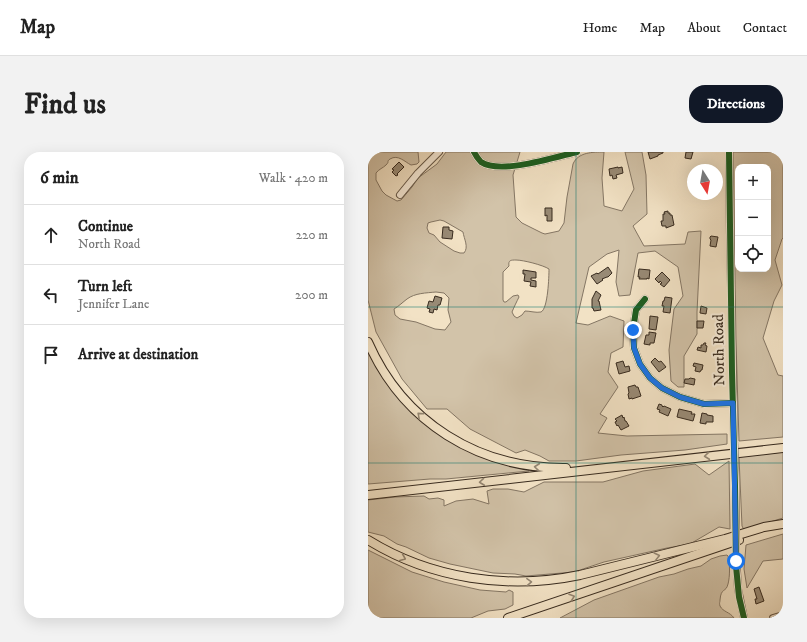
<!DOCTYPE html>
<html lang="en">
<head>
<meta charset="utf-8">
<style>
	:root { --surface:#fff; --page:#f2f2f2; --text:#222; --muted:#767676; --line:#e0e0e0; --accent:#111827 }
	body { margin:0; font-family:"IM FELL DW Pica",serif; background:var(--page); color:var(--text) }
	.controls { position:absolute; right:12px; top:12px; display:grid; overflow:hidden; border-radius:8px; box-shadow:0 4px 16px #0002 }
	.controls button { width:36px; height:36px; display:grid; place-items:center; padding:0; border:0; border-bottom:1px solid var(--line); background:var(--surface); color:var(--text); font:20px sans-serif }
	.compass { position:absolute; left:319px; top:12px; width:36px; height:36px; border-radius:50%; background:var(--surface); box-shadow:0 4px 16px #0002; rotate:169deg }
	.stop { position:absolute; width:12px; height:12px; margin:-9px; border:3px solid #1a73e8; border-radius:50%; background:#fff }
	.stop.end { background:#1a73e8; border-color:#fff; box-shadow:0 1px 4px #0008 }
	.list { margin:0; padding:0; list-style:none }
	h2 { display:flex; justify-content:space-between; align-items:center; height:52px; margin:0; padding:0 16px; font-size:17px }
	h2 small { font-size:13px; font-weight:400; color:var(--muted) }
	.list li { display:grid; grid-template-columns:26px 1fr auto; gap:12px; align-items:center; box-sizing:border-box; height:60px; padding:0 16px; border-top:1px solid var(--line) }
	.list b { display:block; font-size:15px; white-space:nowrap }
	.list p { margin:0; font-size:13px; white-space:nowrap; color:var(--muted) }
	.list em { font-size:13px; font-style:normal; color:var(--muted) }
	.icon { flex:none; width:22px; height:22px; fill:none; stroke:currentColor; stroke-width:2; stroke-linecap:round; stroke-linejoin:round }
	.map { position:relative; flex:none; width:415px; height:466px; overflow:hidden; border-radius:16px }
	header { display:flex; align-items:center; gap:24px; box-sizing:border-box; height:56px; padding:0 20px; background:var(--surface); border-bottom:1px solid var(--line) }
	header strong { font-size:19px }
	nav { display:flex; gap:22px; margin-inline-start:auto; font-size:14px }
	.intro { display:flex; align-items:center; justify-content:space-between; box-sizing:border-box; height:96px; padding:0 24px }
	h1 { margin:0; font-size:28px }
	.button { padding:10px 18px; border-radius:16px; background:var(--accent); color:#fff; font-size:14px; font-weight:700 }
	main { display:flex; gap:24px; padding:0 24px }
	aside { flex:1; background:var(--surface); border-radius:16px; box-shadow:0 4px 16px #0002 }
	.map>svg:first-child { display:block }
	.green { fill:#d2c3a9; stroke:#847664; fill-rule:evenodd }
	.building { fill:#988a75; stroke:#372a1e }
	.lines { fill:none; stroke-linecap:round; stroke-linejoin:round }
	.minor-casing { stroke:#665848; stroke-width:8 }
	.highway-casing { stroke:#372a1e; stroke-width:10 }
	.minor { stroke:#f7ecd9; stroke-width:6 }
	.highway { stroke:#f2e2c5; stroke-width:8 }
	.minor-bridge-casing { stroke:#665848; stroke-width:8; stroke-linecap:butt }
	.minor-bridge { stroke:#f7ecd9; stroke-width:6 }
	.cycleway-casing { stroke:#f7ecd9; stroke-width:8 }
	.cycleway { stroke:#1b5e20; stroke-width:6 }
	.oneway { stroke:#948672 }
	.route { stroke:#1a73e8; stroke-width:5 }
	.grid { fill:none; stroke:#0f766e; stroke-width:1; stroke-opacity:0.55 }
	.labels { text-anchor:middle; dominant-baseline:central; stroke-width:4; stroke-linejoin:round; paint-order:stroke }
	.street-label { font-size:15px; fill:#372a1e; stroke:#f7ecd9 }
</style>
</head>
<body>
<header>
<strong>Map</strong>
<nav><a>Home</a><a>Map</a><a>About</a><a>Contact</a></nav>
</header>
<div class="intro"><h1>Find us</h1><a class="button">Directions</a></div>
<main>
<aside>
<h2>6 min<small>Walk · 420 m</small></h2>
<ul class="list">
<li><svg class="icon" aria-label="ahead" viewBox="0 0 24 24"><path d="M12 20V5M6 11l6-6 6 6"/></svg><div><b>Continue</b><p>North Road</p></div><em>220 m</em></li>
<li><svg class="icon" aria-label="left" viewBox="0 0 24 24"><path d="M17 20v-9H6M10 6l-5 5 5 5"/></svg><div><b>Turn left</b><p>Jennifer Lane</p></div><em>200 m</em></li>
<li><svg class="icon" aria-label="arrive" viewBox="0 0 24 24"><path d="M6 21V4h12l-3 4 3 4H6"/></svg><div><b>Arrive at destination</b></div></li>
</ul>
</aside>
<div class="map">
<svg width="415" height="466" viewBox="0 0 415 466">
	<rect width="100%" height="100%" fill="#f2e2c5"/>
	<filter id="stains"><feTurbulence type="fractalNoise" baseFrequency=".005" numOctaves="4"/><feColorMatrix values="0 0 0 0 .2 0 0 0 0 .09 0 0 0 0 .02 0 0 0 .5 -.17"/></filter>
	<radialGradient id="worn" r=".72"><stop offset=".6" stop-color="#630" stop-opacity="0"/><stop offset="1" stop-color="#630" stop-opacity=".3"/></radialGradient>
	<g class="green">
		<path d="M0 0H50L51 10 49 12 43 13C37 10 30 2 22 7 18 10 22 9 18 13 15 16 11 17 8 21V28L14 39 18 43 29 49 33 48 44 35 50 26 69 12 78 0H152L145 23 148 65 154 71 174 81 177 82 191 79 196 71 199 45 205 12C210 0 225 0 236 0L234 26 236 54 254 59 266 37 257 0H274L278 23 279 62 265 74 276 94 317 92 320 80 333 79 329 160V182L316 204V235H310L303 229 301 198 306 157 315 144 310 115 287 99 270 101 262 143 251 144 248 130 251 98 239 102 221 115 208 171 220 173 242 164 256 169 255 195 243 201 240 220 250 235 232 262 239 266 230 281 259 284 359 282V292L317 298 253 303 208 309H181L172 304 157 298 148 301 102 277 79 257H59L34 227 8 180 0 148ZM72 68 76 69 95 80C96 87 101 95 96 101H92L86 99 72 90 66 83 61 81 59 76 60 71 63 70ZM148 108C155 108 175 113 181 117 181 124 180 157 173 160 168 161 162 159 157 159L154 163 149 166 146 164 144 160C146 155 149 149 151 145L150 143 145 144 138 150H136L135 148V120L141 114C140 108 143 108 148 108ZM68 140 76 141 81 146 80 158 83 170 77 178 67 177 48 170 32 167 27 163 26 157C31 154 35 150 39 147 47 141 58 141 68 140Z"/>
		<path d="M365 0H415V86L414 87 407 108 414 133 406 149 395 186 410 223 415 224V285L371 289 368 190ZM370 15H400V117H370Z"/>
		<polygon points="0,201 2,201 11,218 73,284 161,316 161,319 78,327 62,327 0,332"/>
		<polygon points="415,300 415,366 376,378 374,374 371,305"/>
		<polygon points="361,309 362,377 351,375 322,392 299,396 236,410 206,420 158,424 147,422 125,421 82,412 61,406 38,395 29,392 16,384 0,380 0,348 27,345 56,344 61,347 70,346 76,348 76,354 88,349 105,347 121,352 119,339 125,337 140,337 156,340 176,330 235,330 275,319 327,312 341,323"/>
		<polygon points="415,382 415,407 395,409 379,436 376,417 378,393"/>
		<polygon points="0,398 44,420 76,430 112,438 138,440 141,438 145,440 145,453 137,457 120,459 103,466 0,466"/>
		<path d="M359 403 360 404C362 411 362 425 360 432 358 441 353 435 352 448 352 451 351 450 352 454 355 460 362 460 366 466H192L226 448 291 425 306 422 320 417 333 414 343 407 352 404Z"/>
	</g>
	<g class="building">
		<polygon points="280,0 295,0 295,1 290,3 290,4 282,7"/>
		<polygon points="318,0 325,0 323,7 317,6"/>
		<polygon points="31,10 36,15 29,22 30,23 28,24 24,20 26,18 24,17"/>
		<polygon points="250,15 250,16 254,15 255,21 248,23 249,26 245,27 244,23 242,24 241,17"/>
		<polygon points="321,24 325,24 325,38 324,38 323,33 322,33 322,28 321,28"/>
		<polygon points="177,56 184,56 184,69 179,69 179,63 177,64"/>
		<polygon points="300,59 300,61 302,61 302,63 304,63 306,73 298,76 298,74 294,74 293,69 295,69 295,62 297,62 296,60"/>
		<polygon points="75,75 81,75 81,78 85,79 84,87 74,86"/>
		<polygon points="343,84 350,85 348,95 342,94 343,88 342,87 342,85"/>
		<polygon points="240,115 244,121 240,125 239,125 234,127 235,128 229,132 223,124 229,121 230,122"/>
		<polygon points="271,117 282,118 281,127 279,126 279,127 271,127 272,125 270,125"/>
		<polygon points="155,118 168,120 168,126 163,126 163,128 168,129 168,135 162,134 163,130 156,129 157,122 155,122"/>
		<polygon points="294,120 302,128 296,135 292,132 294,131 292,129 291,131 287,127"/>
		<polygon points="228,139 233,143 230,149 231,149 233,158 226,159 225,156 224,156 224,147"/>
		<polygon points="67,144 74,146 72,153 70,153 69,158 66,157 65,161 61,160 62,157 59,156 61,149 65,150"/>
		<polygon points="297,145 304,146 302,161 295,160 296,154 294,154 295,149 296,149"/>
		<polygon points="333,154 339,156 338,162 332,161"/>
		<polygon points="282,164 290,165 288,178 281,177"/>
		<polygon points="329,169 336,169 335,176 329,176"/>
		<polygon points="281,180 288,181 286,191 282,191 282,193 276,192 278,183 281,183"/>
		<polygon points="336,191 338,191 337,193 339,194 338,200 329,198 330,195 333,196 333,193 335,193"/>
		<polygon points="287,206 291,210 293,209 298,215 291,220 283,210"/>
		<polygon points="255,209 257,215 261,214 262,219 251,222 248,211"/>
		<polygon points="326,211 335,213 334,218 333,218 332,220 327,219 328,215 325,214"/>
		<polygon points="322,226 327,227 326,233 316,231 317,227 321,227"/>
		<polygon points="267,233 268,235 270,235 273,244 264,247 264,246 261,247 260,242 261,241 260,235"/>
		<polygon points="291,252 294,253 294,254 295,255 296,254 303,257 300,264 291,260 292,258 289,257"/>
		<polygon points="311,257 324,260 323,262 327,262 325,269 309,265"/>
		<polygon points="334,261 339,262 339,263 345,264 345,270 338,270 338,272 332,271"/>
		<polygon points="254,263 255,266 256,265 257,269 258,269 261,274 253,278 250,273 249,274 247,270 249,269 247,267"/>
		<polygon points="391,435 396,449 388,452 387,447 389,447 386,437"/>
	</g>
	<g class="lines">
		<defs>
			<g id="minor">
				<path d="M106 0C108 4 110 7 113 10 132 23 188 5 209 0"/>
				<polyline points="361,0 362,85 366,287"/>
				<polyline points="32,43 50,21 71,0"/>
				<polyline points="277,147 268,158 265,178 266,196 272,212 282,226 294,236 312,245 336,252 365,251"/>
				<polyline points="367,314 368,369"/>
				<polyline points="368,402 370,437 376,466"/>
				<polyline points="405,466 415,463"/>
			</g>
			<g id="highway">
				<path d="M0 190C35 270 110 317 198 316"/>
				<polyline points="0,343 415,296"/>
				<path d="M0 388C63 427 140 438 212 423L357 387 396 375 415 372"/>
				<polyline points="140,466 371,388"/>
			</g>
		</defs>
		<use href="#minor" class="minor-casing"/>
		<use href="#highway" class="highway-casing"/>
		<use href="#minor" class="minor"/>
		<use href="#highway" class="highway"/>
		<defs>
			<g id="minor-bridge">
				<polyline points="366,287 367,314"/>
				<polyline points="368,369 368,402"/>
			</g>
		</defs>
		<use href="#minor-bridge" class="minor-bridge-casing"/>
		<use href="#minor-bridge" class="minor-bridge"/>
		<defs>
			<g id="cycleway">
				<path d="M106 0C108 4 110 7 113 10 132 23 188 5 209 0"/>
				<polyline points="361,0 364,220 367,334 368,414 371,445 376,466"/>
				<polyline points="277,147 268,158 265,178 266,196 272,212 282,226 294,236 312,245 336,252 365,251"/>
			</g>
		</defs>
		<use href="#cycleway" class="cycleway-casing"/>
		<use href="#cycleway" class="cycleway"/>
	</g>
	<defs><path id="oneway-chevron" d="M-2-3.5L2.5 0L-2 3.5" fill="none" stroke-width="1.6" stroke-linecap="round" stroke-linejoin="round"/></defs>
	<g class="oneway">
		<use href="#oneway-chevron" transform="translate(52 263) rotate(-138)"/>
		<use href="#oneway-chevron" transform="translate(339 304) rotate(174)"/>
		<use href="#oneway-chevron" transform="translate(169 315) rotate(-174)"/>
		<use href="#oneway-chevron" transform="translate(114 330) rotate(174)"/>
		<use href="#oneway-chevron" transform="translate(289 404) rotate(-14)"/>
		<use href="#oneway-chevron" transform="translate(35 406) rotate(23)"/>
		<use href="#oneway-chevron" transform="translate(161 430) rotate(-2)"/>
		<use href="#oneway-chevron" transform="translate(204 445) rotate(-19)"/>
	</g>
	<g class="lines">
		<polyline class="route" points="265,178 266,196 272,212 282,226 294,236 312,245 336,252 365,251 368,409"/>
	</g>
	<path class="grid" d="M208 0V466M0 155H415M0 311H415"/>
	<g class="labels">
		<g class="street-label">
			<text transform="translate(351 198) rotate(-91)">North Road</text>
		</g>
	</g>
	<rect width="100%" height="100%" filter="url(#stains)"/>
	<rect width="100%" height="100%" fill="url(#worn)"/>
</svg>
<div class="controls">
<button>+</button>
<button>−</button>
<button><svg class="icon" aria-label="locate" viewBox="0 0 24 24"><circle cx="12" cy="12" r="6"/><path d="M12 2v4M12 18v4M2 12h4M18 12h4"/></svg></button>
</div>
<svg class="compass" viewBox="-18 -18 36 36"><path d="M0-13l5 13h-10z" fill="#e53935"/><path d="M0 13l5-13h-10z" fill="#767676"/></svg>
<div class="stop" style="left:368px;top:409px"></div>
<div class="stop end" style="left:265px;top:178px"></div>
</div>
</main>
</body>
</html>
